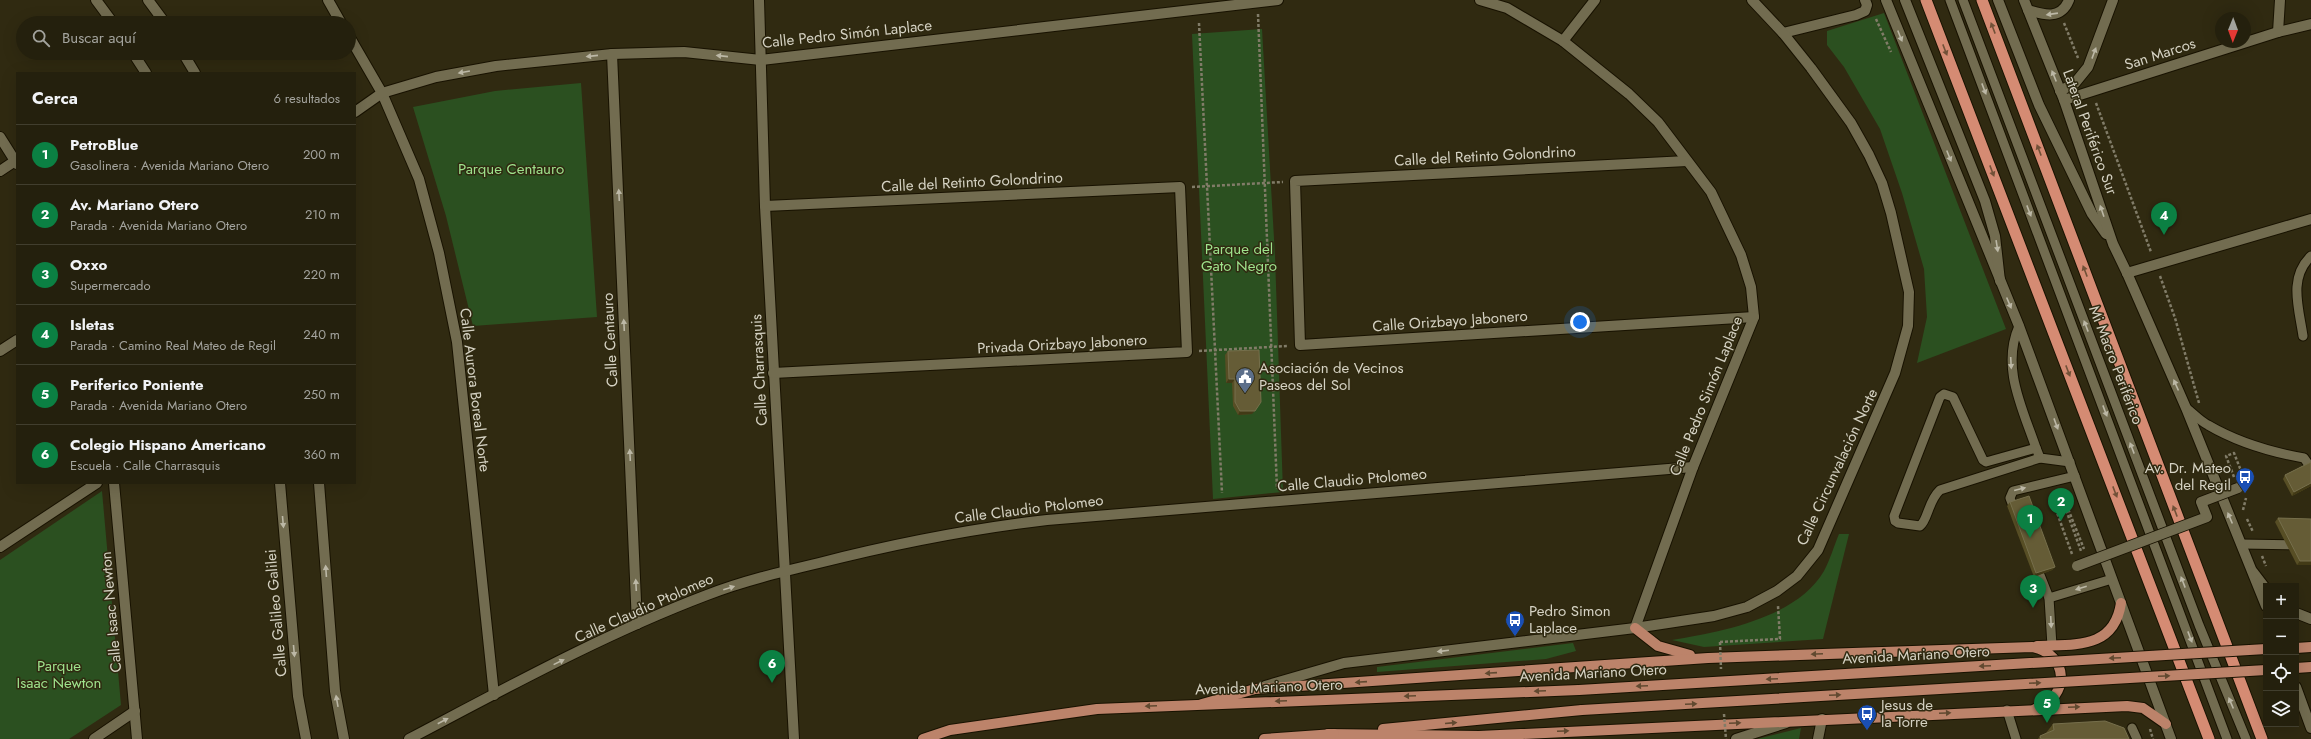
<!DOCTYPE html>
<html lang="es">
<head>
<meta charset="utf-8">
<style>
	:root { --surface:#24200d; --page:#2c2816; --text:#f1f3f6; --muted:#a3a39d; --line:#413e2e; --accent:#0b8043 }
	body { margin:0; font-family:Jost,sans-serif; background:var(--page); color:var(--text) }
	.controls { position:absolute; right:12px; bottom:12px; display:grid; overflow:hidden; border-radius:0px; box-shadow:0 4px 16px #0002 }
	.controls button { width:36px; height:36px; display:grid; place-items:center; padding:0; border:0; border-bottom:1px solid var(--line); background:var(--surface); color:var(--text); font:20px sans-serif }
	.compass { position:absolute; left:2215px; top:12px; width:36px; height:36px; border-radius:50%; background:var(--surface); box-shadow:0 4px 16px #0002; rotate:181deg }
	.you { position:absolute; left:1580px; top:322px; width:14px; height:14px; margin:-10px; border:3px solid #fff; border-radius:50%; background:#1a73e8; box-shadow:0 0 0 6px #1a73e833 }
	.badge { display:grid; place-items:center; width:26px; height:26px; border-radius:50%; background:var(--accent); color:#fff; font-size:13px; font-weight:700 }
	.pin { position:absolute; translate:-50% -33px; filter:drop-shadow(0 1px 2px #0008) }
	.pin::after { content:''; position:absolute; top:21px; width:14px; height:12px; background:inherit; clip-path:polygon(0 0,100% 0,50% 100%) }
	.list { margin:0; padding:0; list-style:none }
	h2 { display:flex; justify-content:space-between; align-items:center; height:52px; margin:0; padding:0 16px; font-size:17px }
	h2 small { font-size:13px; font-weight:400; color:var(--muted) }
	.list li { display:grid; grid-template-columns:26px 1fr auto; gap:12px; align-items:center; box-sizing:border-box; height:60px; padding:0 16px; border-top:1px solid var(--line) }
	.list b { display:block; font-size:15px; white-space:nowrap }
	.list p { margin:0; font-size:13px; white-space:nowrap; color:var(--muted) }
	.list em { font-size:13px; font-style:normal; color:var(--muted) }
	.icon { flex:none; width:22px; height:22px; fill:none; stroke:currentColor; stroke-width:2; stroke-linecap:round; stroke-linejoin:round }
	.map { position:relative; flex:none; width:2311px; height:739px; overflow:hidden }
	.search { position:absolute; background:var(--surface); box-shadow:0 4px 16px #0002; left:16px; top:16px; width:340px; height:44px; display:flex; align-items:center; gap:10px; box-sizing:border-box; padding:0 14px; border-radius:22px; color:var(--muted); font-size:15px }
	.panel { position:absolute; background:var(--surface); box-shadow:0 4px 16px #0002; left:16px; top:72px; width:340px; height:412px; border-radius:0px }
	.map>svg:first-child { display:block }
	.green { fill:#2b5020 }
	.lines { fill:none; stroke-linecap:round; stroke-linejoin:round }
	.service-casing { stroke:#181200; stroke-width:11 }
	.minor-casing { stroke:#181200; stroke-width:12 }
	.tertiary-casing { stroke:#181200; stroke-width:12 }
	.secondary-casing { stroke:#181200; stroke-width:12 }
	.primary-casing { stroke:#181200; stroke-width:12 }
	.trunk-casing { stroke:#181200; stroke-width:13 }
	.path { stroke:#817c68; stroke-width:2.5; stroke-dasharray:3 2; stroke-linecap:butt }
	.service { stroke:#726c50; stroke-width:9 }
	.minor { stroke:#726c50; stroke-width:10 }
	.tertiary { stroke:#726c50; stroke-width:10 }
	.secondary { stroke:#726c50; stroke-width:10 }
	.primary { stroke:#bc836a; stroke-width:10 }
	.trunk { stroke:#d58b73; stroke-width:11 }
	.pedestrian-bridge-casing { stroke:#181200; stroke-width:12; stroke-linecap:butt }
	.primary-bridge-casing { stroke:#181200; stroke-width:12; stroke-linecap:butt }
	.path-bridge { stroke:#817c68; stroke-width:2.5; stroke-dasharray:3 2; stroke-linecap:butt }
	.pedestrian-bridge { stroke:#726c50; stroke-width:10 }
	.primary-bridge { stroke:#bc836a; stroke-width:10 }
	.wall { fill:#574e25 }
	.shaded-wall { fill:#423a16 }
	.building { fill:#655c36; stroke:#766f4c }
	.oneway { fill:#bcb8a6 }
	.oneway2 { fill:#725138 }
	.oneway3 { fill:#614930 }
	.labels { text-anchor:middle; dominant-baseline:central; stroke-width:3; stroke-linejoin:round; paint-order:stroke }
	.street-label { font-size:15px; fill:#d5d2c3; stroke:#302a11 }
	.park-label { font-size:15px; fill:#9ee28c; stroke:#302a11 }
	.poi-label { font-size:15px; fill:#d5d2c3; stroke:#302a11; text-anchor:start }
</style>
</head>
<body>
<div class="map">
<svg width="2311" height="739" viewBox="0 0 2311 739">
	<rect width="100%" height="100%" fill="#302a11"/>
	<g class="green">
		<polygon points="1884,13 2006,329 1917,363 1927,317 1924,269 1902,193 1880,129 1844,67 1827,45 1827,31"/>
		<polygon points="1262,29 1275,256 1283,492 1213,499 1192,34"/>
		<polygon points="581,83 597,317 473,326 446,216 413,107 495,91"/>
		<polygon points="102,491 121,705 69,739 0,739 0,560"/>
		<path d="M1839 534H1849L1823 639 1704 647 1672 640C1720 632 1797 618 1824 571 1830 560 1834 546 1839 534Z"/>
		<polygon points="1573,643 1576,651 1546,659 1377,672 1377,667"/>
		<polygon points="1801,728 1799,739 1757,739"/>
	</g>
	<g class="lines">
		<defs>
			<g id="service">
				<polyline points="1950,0 2227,739"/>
				<polyline points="1963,0 2199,625 2246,739"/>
				<path d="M2019 326C2001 367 2022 407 2036 448L2040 458 2070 462"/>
				<path d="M2303 336C2299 308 2288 278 2311 256"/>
				<path d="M2186 408C2193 413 2200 421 2208 425 2237 442 2270 452 2304 458L2311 468"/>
				<path d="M2036 448 1986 462 1983 460 1953 397 1944 394 1940 397 1894 516 1895 521 1898 523 1920 526C1928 520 1928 501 1940 490L2040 458"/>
				<polyline points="2016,514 2010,498 2013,491 2075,476"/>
				<polyline points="2241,544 2311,545"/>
				<polyline points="2036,565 2049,598 2052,646"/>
				<polyline points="2049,598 2112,579"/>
				<polyline points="2007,710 2016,739"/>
				<polyline points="2132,728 2137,739"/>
			</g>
			<g id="minor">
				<polyline points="328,0 341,23"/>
				<polyline points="759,0 765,206 794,739"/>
				<polyline points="1480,0 1507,8 1563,41 1629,94 1658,122 1711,192 1741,255 1751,287 1754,317 1693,467 1635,628"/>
				<polyline points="1886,0 2019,326 2171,739"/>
				<path d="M2028 10C2044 15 2061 20 2069 0"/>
				<polyline points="2278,32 2280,0"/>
				<polyline points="1783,33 1856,15 1865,11 1867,5 1865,0"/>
				<polyline points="349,36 382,93 419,179 439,253 457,342 494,695"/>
				<polyline points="1563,41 1595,0"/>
				<polyline points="612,54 637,624"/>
				<polyline points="2060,91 2075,83 2088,67 2113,0"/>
				<polyline points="2064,100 2278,32 2311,24"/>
				<polyline points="355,112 382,93 436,77 496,66 612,54 684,52 761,60 1278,0"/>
				<polyline points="0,137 17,164"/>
				<polyline points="1687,161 1295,181 1300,345 1754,317"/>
				<polyline points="0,171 15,161"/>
				<polyline points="765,206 1180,187 1187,352 773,373"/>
				<polyline points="2127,273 2186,408 2266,606"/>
				<polyline points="0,351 17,340"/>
				<polyline points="114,483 137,739"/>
				<polyline points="0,547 97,483"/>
				<polyline points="1265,686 1344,663 1635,628 1714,616 1747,607 1777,591 1797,576 1818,550 1895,373 1908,326 1909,292 1891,213 1882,183 1869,155 1851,123 1811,68 1783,33 1752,0"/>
				<polyline points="2296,687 2311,728"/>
				<polyline points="94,739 135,711"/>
				<path d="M409 739C506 688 604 634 707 595 743 581 781 572 819 563 894 544 969 529 1047 520L1693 467"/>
				<polyline points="1818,739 1822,719"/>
			</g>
			<g id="tertiary">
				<polyline points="96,0 113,23"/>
				<polyline points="148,0 165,23"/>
				<polyline points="133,53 146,73"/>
				<polyline points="183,53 195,73"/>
				<polyline points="2127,273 2311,219"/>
				<polyline points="280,483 298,696 306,739"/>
				<polyline points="319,483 335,691 344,739"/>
				<polyline points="2253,572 2266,589"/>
				<polyline points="2296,613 2311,619"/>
			</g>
			<g id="secondary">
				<polyline points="1905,0 1985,201 1995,236 2000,281"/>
				<polyline points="1998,0 2039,105 2092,214 2106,234"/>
				<polyline points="2024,0 2064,100 2113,244 2127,273"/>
				<polyline points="1736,739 1786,723"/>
			</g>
			<g id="primary">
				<polyline points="1635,628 1658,646 1690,655"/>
				<path d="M2037 646C2074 644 2114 650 2121 603"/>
				<path d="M1202 704 1255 689 1708 658 2032 647C2069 654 2071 697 2035 709"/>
				<polyline points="1383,729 1582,710"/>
				<polyline points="1328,734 1479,736 2127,706 2143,708 2166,724"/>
				<polyline points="923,739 950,730 1097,709 1579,690"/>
				<polyline points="1264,739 1334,734"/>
			</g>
			<g id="trunk">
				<polyline points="1926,0 2209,739"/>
				<polyline points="1982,0 2262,739"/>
			</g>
		</defs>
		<use href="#service" class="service-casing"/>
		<use href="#minor" class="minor-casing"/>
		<use href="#tertiary" class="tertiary-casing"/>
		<use href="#secondary" class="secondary-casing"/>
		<use href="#primary" class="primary-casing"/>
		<use href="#trunk" class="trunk-casing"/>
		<g class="path">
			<polyline points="1258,14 1277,489"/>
			<polyline points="1876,19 1891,52"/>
			<polyline points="1199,23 1222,493"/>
			<polyline points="2064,23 2078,58"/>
			<polyline points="2096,103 2151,252"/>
			<polyline points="1192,187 1283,182"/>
			<polyline points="2160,276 2175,318 2199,403"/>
			<polyline points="1199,351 1287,346"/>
			<polyline points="2234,477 2226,456 2234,453 2243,476"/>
			<polyline points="2061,491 2084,549"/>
			<polyline points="2243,510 2246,498"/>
			<polyline points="2247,519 2253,532"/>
			<polyline points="2072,554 2056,510 2065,507 2081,551"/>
			<polyline points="2262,556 2266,566"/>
			<polyline points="1720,642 1780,639 1778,606"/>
			<polyline points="2150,729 2153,739"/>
		</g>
		<use href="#service" class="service"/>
		<use href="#minor" class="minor"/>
		<use href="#tertiary" class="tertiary"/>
		<use href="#secondary" class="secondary"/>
		<use href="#primary" class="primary"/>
		<use href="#trunk" class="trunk"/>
		<defs>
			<polyline id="pedestrian-bridge" points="2077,566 2207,517 2201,502 2238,488"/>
			<g id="primary-bridge">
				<polyline points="2296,648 2311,647"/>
				<polyline points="2296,668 2311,667"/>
				<polyline points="1579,690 2266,649"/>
				<polyline points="1582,710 2266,670"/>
			</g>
		</defs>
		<use href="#pedestrian-bridge" class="pedestrian-bridge-casing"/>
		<use href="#primary-bridge" class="primary-bridge-casing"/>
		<g class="path-bridge">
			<polyline points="1720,642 1721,669"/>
			<polyline points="1724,714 1726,739"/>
		</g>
		<use href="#pedestrian-bridge" class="pedestrian-bridge"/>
		<use href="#primary-bridge" class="primary-bridge"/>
	</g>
	<g class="wall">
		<polygon points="1228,351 1252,414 1238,415 1233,406 1232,383 1226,383 1225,355"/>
		<polygon points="2311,462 2311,486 2292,496 2283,479 2285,475"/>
		<polygon points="2010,502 2055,567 2052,570 2034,577 2007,506"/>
		<polygon points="2278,518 2311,519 2311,565 2297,565 2275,522"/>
		<polygon points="2053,724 2129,739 2038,739 2040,736 2046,733"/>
	</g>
	<g class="shaded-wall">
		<polygon points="1229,379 1235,379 1232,383 1226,383"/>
		<polygon points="1240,411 1255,411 1252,414 1238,415"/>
		<polygon points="2311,483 2311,486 2292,496 2294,492"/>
		<polygon points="2300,561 2311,561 2311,565 2297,565"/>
		<polygon points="2055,567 2052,570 2034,577 2036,573"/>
	</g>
	<g class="building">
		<polygon points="1259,350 1261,402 1255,411 1240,411 1235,402 1235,379 1229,379 1228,351"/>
		<polygon points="2311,462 2311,483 2294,492 2285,475"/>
		<polygon points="2029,496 2055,567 2036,573 2010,502"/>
		<polygon points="2278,518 2311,519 2311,561 2300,561"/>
		<polygon points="2105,721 2124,728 2129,739 2041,739 2040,736 2054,730 2053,724"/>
	</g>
	<defs><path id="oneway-solid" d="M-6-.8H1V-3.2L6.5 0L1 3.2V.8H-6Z"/></defs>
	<g class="oneway">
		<use href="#oneway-solid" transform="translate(2052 14) rotate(172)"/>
		<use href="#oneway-solid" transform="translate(1900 36) rotate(68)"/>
		<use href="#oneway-solid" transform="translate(2094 53) rotate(-70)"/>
		<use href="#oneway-solid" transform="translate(592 56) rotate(174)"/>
		<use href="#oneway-solid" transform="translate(722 56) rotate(-174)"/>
		<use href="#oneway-solid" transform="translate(464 72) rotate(170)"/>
		<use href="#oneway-solid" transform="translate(2054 76) rotate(-112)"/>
		<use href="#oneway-solid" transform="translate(1984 89) rotate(69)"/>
		<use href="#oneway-solid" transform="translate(1949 156) rotate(68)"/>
		<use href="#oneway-solid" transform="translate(619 195) rotate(-93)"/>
		<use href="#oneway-solid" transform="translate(2029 211) rotate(69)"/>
		<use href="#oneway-solid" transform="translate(2102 211) rotate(-109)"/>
		<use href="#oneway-solid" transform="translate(1997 246) rotate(81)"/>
		<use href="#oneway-solid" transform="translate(2009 303) rotate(67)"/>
		<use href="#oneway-solid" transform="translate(624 325) rotate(-93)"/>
		<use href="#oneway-solid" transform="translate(2086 326) rotate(-111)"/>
		<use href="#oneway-solid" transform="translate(2011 363) rotate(87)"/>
		<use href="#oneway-solid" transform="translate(2176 385) rotate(-114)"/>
		<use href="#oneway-solid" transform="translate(2105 411) rotate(69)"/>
		<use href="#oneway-solid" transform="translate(2056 424) rotate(70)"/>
		<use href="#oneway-solid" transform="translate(2132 448) rotate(-111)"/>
		<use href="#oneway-solid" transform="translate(630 455) rotate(-93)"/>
		<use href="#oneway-solid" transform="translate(2020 489) rotate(-14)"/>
		<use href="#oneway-solid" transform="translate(2230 518) rotate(-113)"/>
		<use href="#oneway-solid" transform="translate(283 522) rotate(85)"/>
		<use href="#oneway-solid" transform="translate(326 571) rotate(-94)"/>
		<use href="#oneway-solid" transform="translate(2183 582) rotate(-111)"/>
		<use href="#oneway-solid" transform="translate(636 585) rotate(-93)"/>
		<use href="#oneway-solid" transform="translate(729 588) rotate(-17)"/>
		<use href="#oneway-solid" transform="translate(2081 588) rotate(163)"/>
		<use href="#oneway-solid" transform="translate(2051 622) rotate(87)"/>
		<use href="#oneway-solid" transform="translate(2190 637) rotate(69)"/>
		<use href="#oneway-solid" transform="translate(294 651) rotate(85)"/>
		<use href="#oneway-solid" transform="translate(1443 651) rotate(173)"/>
		<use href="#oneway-solid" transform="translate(559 662) rotate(-26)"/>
		<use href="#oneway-solid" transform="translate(337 701) rotate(-100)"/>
		<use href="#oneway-solid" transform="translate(2231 703) rotate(-113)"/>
		<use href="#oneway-solid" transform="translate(443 721) rotate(-28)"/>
	</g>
	<g class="oneway2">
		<use href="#oneway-solid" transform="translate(1993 28) rotate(-111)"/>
		<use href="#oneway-solid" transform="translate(1945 50) rotate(69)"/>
		<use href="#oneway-solid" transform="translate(2039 150) rotate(-111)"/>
		<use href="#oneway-solid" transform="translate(1992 171) rotate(69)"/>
		<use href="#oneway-solid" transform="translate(2085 271) rotate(-111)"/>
		<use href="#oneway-solid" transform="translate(2068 371) rotate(69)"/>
		<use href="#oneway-solid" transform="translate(2115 492) rotate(69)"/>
		<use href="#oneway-solid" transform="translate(2175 511) rotate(-111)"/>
	</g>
	<g class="oneway3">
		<use href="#oneway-solid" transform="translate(1817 654) rotate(178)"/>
		<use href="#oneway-solid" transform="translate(2115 658) rotate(177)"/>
		<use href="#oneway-solid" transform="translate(1985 666) rotate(177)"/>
		<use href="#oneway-solid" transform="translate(1491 673) rotate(176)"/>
		<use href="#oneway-solid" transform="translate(2164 676) rotate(-3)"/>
		<use href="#oneway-solid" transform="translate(1772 679) rotate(177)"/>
		<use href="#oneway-solid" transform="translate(1361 682) rotate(176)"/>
		<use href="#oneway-solid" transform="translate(2035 683) rotate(-3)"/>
		<use href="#oneway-solid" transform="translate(1642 686) rotate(177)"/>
		<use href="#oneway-solid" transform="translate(1540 691) rotate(178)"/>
		<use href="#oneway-solid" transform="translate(1835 695) rotate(-3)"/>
		<use href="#oneway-solid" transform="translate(1410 696) rotate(178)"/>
		<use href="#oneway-solid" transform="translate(1281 701) rotate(178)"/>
		<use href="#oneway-solid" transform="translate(1691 704) rotate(-3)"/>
		<use href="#oneway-solid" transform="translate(1151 706) rotate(177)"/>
		<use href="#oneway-solid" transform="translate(2074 707) rotate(-2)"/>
		<use href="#oneway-solid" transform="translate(1945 713) rotate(-3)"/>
		<use href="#oneway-solid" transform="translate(1451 723) rotate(-5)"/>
		<use href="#oneway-solid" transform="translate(1735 723) rotate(-3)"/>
		<use href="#oneway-solid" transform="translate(1563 731) rotate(-3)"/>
	</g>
	<defs>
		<symbol id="civic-pin" viewBox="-11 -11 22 30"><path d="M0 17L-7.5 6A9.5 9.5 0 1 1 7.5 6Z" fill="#5c6f8a" stroke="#302a11"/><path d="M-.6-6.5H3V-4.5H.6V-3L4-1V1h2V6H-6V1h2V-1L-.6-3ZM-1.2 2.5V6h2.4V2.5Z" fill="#fff"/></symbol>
		<symbol id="bus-pin" viewBox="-11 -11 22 30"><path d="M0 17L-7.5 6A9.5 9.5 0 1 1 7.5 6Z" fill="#1a4fb4" stroke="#302a11"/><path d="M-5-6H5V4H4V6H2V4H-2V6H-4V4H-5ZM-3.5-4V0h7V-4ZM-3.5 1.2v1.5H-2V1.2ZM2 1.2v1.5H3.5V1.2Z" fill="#fff"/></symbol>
	</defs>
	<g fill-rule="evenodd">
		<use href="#civic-pin" x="1234" y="366" width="22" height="30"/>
		<use href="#bus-pin" x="2234" y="466" width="22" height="30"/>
		<use href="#bus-pin" x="1504" y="609" width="22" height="30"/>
		<use href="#bus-pin" x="1856" y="703" width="22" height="30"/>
	</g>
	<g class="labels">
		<g class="street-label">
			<text transform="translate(847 34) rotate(-6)">Calle Pedro Simón Laplace</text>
			<text transform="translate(2160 54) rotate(-18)">San Marcos</text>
			<text transform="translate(2090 132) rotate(70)">Lateral Periférico Sur</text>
			<text transform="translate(1485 156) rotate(-3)">Calle del Retinto Golondrino</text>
			<text transform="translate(972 182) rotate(-3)">Calle del Retinto Golondrino</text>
			<text transform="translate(1450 321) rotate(-4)">Calle Orizbayo Jabonero</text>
			<text transform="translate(610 340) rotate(-93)">Calle Centauro</text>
			<text transform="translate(1062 344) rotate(-3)">Privada Orizbayo Jabonero</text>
			<text transform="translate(2116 365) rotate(69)">Mi Macro Periférico</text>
			<text transform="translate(759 370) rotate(-93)">Calle Charrasquis</text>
			<text transform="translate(475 390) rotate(83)">Calle Aurora Boreal Norte</text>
			<text transform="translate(1706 396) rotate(-68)">Calle Pedro Simón Laplace</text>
			<text transform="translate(1837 467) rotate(-65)">Calle Circunvalación Norte</text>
			<text transform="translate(1352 480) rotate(-5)">Calle Claudio Ptolomeo</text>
			<text transform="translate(1029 509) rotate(-7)">Calle Claudio Ptolomeo</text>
			<text transform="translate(644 608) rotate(-24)">Calle Claudio Ptolomeo</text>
			<text transform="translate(111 612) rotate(-95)">Calle Isaac Newton</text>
			<text transform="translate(276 613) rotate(-95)">Calle Galileo Galilei</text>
			<text transform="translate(1916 655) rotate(-3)">Avenida Mariano Otero</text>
			<text transform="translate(1593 673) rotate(-3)">Avenida Mariano Otero</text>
			<text transform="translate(1269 687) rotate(-2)">Avenida Mariano Otero</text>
		</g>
		<g class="park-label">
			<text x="511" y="169">Parque Centauro</text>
			<text x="1239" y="249">Parque del<tspan x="1239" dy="17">Gato Negro</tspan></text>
			<text x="59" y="666">Parque<tspan x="59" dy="17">Isaac Newton</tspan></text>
		</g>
		<g class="poi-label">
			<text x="1259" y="368">Asociación de Vecinos<tspan x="1259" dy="17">Paseos del Sol</tspan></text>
			<text x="2231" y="468" text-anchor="end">Av. Dr. Mateo<tspan x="2231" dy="17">del Regil</tspan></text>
			<text x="1529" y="611">Pedro Simon<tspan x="1529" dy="17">Laplace</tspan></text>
			<text x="1881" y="705">Jesus de<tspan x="1881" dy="17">la Torre</tspan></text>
		</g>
	</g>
</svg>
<div class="controls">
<button>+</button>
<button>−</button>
<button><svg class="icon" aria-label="locate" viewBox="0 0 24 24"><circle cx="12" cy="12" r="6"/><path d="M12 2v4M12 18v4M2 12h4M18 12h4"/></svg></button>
<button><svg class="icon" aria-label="layers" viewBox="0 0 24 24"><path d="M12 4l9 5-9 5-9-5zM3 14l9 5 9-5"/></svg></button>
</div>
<svg class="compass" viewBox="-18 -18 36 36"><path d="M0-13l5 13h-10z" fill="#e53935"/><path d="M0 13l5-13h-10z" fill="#a3a39d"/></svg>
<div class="you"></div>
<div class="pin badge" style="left:2030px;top:538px">1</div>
<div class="pin badge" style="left:2061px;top:521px">2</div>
<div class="pin badge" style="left:2033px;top:608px">3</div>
<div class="pin badge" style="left:2164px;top:235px">4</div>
<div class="pin badge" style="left:2047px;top:723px">5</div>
<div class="pin badge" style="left:772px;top:683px">6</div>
<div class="search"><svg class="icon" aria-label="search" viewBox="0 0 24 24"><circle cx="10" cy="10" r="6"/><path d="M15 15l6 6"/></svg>Buscar aquí</div>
<section class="panel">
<h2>Cerca<small>6 resultados</small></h2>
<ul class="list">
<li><span class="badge">1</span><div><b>PetroBlue</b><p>Gasolinera · Avenida Mariano Otero</p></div><em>200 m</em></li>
<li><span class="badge">2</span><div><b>Av. Mariano Otero</b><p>Parada · Avenida Mariano Otero</p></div><em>210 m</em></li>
<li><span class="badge">3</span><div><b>Oxxo</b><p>Supermercado</p></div><em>220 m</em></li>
<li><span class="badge">4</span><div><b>Isletas</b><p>Parada · Camino Real Mateo de Regil</p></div><em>240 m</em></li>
<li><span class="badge">5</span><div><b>Periferico Poniente</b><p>Parada · Avenida Mariano Otero</p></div><em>250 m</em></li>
<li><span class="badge">6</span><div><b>Colegio Hispano Americano</b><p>Escuela · Calle Charrasquis</p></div><em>360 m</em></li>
</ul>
</section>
</div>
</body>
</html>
